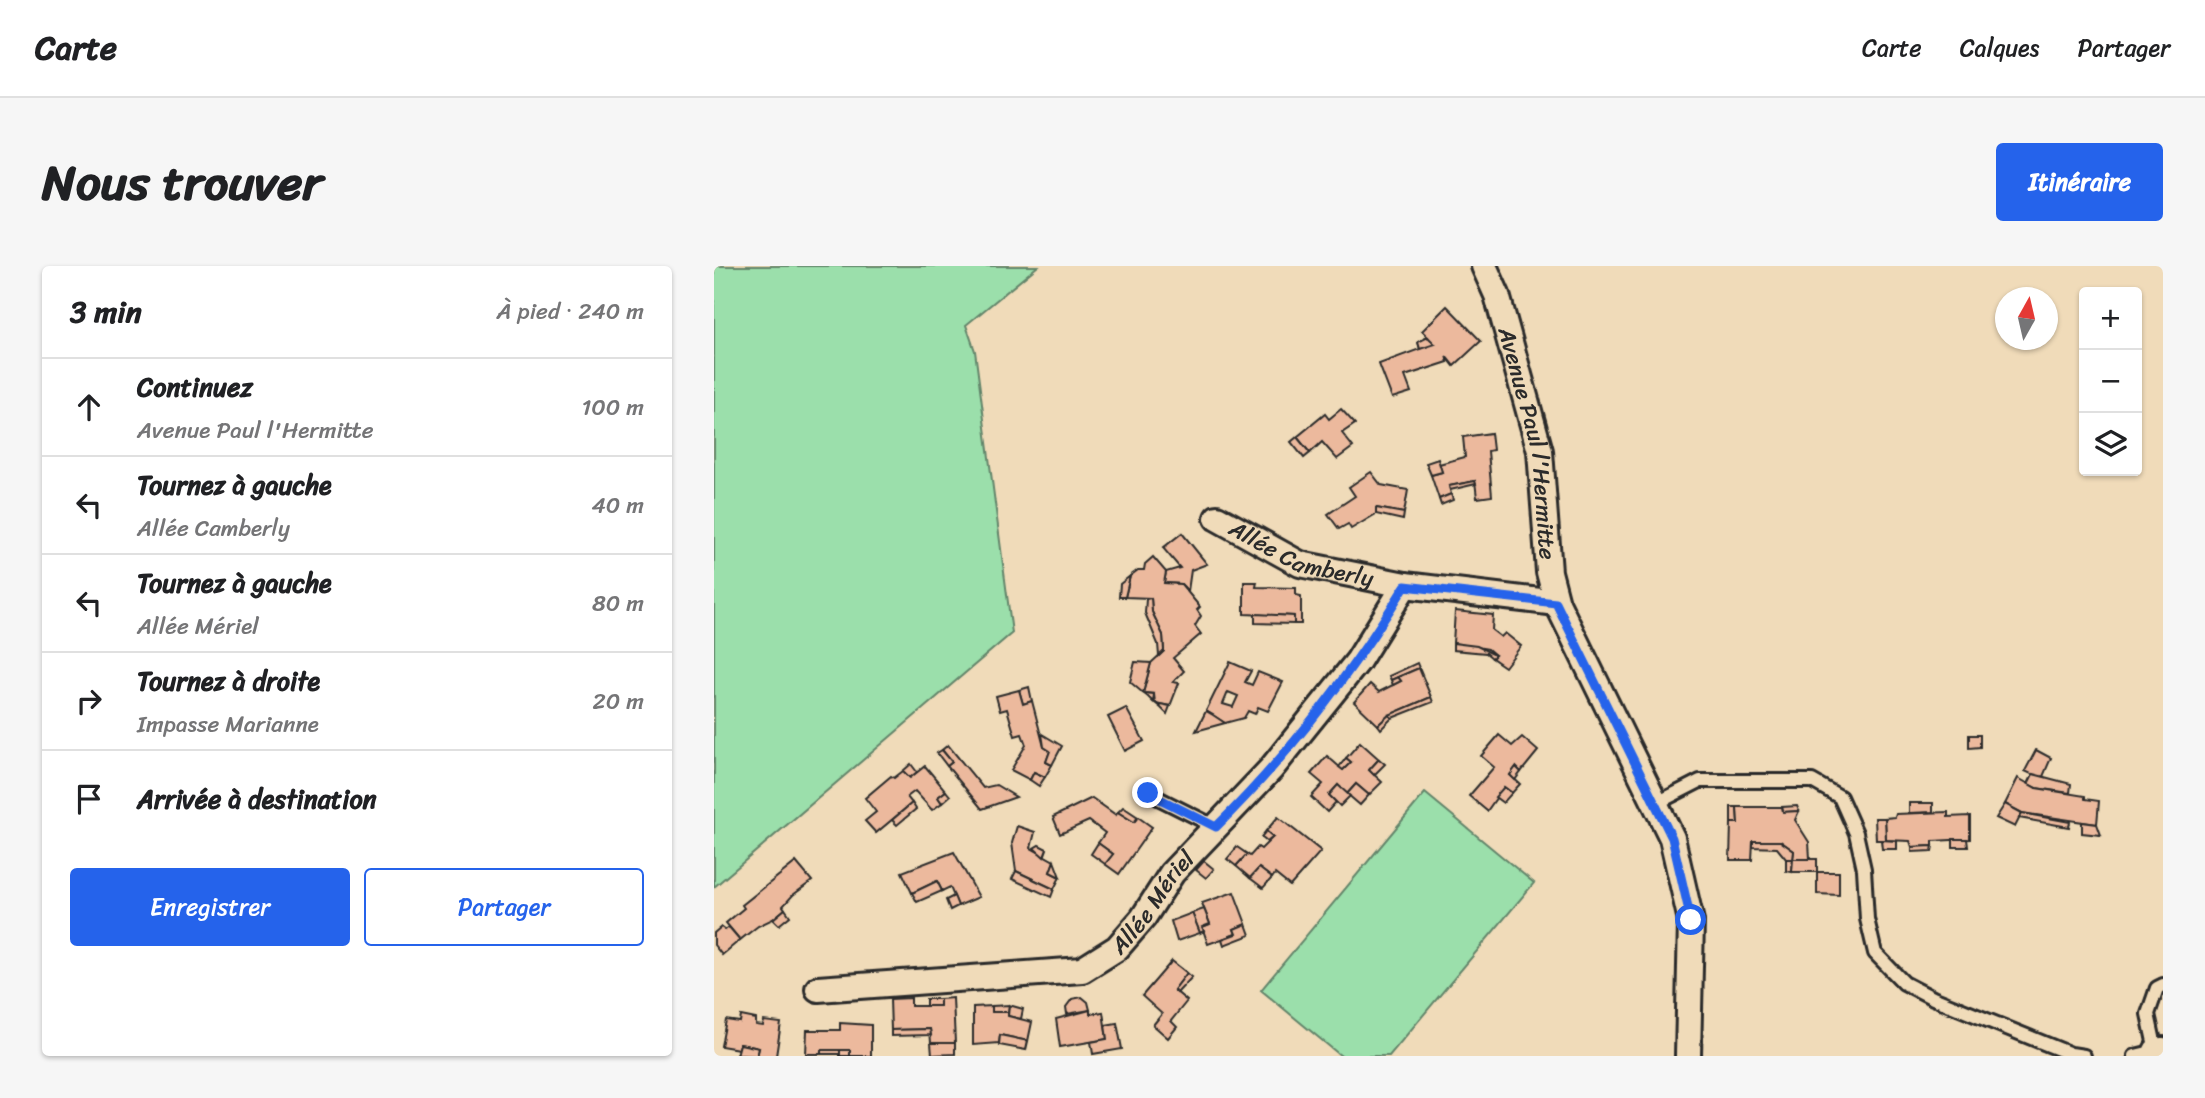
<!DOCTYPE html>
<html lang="fr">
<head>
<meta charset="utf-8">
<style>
	:root { --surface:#fff; --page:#f6f6f6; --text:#202124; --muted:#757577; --line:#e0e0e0; --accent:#2563eb }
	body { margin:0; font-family:Sriracha,sans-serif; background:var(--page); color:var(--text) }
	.controls { position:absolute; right:21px; top:21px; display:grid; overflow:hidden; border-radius:7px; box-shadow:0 2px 5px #0004 }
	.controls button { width:63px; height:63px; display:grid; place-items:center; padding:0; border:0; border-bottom:2px solid var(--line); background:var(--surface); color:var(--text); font:35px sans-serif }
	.compass { position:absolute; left:1281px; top:21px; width:63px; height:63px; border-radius:50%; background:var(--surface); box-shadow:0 2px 5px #0004; rotate:8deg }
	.stop { position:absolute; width:21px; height:21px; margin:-16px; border:5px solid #2563eb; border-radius:50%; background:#fff }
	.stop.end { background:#2563eb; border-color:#fff; box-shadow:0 2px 7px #0008 }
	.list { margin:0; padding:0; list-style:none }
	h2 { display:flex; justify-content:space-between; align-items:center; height:91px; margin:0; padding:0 28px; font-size:30px }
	h2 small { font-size:23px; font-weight:400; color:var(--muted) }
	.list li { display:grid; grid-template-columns:46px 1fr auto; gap:21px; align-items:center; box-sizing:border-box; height:98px; padding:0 28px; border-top:2px solid var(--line) }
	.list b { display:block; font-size:26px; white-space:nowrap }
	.list p { margin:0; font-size:23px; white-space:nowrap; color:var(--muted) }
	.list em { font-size:23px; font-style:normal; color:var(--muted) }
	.actions { display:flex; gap:14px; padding:21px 28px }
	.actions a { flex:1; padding:16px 0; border:2px solid var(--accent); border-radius:7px; text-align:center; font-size:24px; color:var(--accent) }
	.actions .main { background:var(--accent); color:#fff }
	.icon { flex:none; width:38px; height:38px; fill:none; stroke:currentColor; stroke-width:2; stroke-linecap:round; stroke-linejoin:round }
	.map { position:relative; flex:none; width:1449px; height:790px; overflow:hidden; border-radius:7px }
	header { display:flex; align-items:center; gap:42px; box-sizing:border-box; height:98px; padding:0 35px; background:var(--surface); border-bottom:2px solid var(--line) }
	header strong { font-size:33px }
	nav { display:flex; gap:38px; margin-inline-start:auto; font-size:24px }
	.intro { display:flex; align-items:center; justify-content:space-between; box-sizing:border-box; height:168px; padding:0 42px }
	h1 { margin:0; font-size:49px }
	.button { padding:18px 32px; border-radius:7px; background:var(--accent); color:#fff; font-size:24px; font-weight:700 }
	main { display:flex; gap:42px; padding:0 42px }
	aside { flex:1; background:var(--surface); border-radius:7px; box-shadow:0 2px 5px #0004 }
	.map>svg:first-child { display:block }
	.green { fill:#9bdfab; stroke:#63856b; stroke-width:2 }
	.building { fill:#ecb99d; stroke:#2b2b2b; stroke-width:2; fill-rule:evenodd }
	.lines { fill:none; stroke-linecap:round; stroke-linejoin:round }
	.lane-casing { stroke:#2b2b2b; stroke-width:18 }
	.street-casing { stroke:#2b2b2b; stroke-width:30 }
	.lane { stroke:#f0dbb9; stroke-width:12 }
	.street { stroke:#f0dbb9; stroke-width:24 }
	.route { stroke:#2563eb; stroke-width:9 }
	.labels { text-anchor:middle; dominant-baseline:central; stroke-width:6; stroke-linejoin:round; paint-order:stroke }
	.street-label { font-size:23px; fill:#2b2b2b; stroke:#f0dbb9 }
</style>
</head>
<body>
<header>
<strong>Carte</strong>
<nav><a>Carte</a><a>Calques</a><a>Partager</a></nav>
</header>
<div class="intro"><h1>Nous trouver</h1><a class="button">Itinéraire</a></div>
<main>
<aside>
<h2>3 min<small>À pied · 240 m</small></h2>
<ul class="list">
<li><svg class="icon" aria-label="ahead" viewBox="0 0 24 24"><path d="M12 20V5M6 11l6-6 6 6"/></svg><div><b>Continuez</b><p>Avenue Paul l'Hermitte</p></div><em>100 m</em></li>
<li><svg class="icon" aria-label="left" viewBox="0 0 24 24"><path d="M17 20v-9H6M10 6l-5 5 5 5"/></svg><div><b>Tournez à gauche</b><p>Allée Camberly</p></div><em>40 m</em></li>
<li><svg class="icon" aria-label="left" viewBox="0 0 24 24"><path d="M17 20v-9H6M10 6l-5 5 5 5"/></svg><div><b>Tournez à gauche</b><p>Allée Mériel</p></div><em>80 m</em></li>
<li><svg class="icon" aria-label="right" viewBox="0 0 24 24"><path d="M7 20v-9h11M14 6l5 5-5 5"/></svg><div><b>Tournez à droite</b><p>Impasse Marianne</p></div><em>20 m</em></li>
<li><svg class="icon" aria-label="arrive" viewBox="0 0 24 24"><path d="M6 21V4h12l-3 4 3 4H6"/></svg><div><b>Arrivée à destination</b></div></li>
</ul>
<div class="actions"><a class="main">Enregistrer</a><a>Partager</a></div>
</aside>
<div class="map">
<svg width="1449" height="790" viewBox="0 0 1449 790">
	<rect width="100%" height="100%" fill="#f0dbb9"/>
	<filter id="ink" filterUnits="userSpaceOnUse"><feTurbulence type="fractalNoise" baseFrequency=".0143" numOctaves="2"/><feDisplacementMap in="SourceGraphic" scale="14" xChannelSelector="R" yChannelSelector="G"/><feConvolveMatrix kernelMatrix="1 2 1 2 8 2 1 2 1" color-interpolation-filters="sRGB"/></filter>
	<g filter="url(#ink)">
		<g class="green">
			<polygon points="0,0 324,0 252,59 261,85 298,367 0,621"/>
			<polygon points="711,527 820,617 675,790 627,790 547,724"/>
		</g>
		<g class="building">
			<polygon points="733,40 767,75 740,100 732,90 734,96 691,110 697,126 678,132 665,98 706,83 704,76 714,71 708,65"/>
			<polygon points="714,71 721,78 706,83 704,76"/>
			<polygon points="627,143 641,158 628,167 639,181 623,193 608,176 596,187 583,171 611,148 615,153"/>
			<polygon points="777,167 779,184 774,185 778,230 763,232 761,215 735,220 737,228 725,233 717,209 728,206 725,198 751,191 749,171"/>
			<polygon points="583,171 596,187 590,192 577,176"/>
			<polygon points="724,193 728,206 717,209 712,197"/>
			<polygon points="657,206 667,219 694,224 690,247 662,242 662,248 637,263 634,258 625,263 614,248 641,230 635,221"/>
			<polygon points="761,215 762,218 736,224 735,220"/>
			<polygon points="737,228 739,234 727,239 725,233"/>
			<polygon points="662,242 690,247 689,254 662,248"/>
			<polygon points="468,267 493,298 477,304 474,325 467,318 450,317 452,306 466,302 449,282"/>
			<polygon points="439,291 452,306 450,317 467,318 486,341 483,344 487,350 481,360 487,368 459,392 470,405 459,416 465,417 456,440 441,437 440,428 429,427 437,397 450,385 449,369 438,346 437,332 411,331 416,310 424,304 430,304 431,298"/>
			<polygon points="416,310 411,331 405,331 406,318"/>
			<polygon points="530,316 543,316 542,321 582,322 582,329 587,330 587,358 580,358 580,350 530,348"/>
			<polygon points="437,332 438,346 449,369 450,385 445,390 444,378 431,347 432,333"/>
			<polygon points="741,345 779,349 778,364 787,371 791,367 807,380 791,401 778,392 781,389 774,383 739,377"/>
			<polygon points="541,348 580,350 580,358 541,357"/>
			<polygon points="739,377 763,380 781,389 778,392 772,387 739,384"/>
			<polygon points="421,396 437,397 429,427 416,416"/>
			<path d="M516 396 537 405 531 416 538 419 544 406 569 416 554 445 544 441 541 448 534 445 530 452 511 457 492 445ZM514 426 524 430 519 441 509 438Z"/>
			<polygon points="703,397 705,402 677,414 675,410"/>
			<polygon points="705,402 717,431 675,449 664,459 640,436 656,418 665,426 687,415 684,411"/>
			<polygon points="684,411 687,415 679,419 677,414"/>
			<polygon points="315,421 318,435 309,438 305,424"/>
			<polygon points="305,424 309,438 318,435 330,481 336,485 332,496 338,499 331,511 320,506 316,514 297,504 312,479 308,468 301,470 293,443 286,445 282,430"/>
			<polygon points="429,427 440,428 439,436 434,431"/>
			<polygon points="717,431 719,436 678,452 675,449"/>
			<polygon points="441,437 456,440 453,448 447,442"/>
			<polygon points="412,442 430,475 411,485 394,451"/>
			<polygon points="492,445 499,449 511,457 482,465"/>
			<polygon points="675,449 678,452 667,463 664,459"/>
			<polygon points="328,468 348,480 338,499 332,496 336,485 330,481"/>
			<polygon points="785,469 798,480 808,471 824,485 807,506 802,501 796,509 806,518 798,527 790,521 773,545 755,530 780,501 767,490"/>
			<polygon points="1255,469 1266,469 1266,481 1255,482"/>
			<polygon points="646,476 665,493 655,504 668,516 655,529 642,518 633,528 624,519 615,529 622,536 613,546 597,531 609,518 597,508 613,490 629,504 637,496 632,492"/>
			<polygon points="234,479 269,522 282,519 302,531 268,543 233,500 238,496 228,484"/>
			<polygon points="228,484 238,496 233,500 223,487"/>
			<polygon points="1322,484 1337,492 1328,513 1311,505"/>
			<polygon points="632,492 637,496 629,504 625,501"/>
			<polygon points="665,493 671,498 660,509 655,504"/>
			<polygon points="197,498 203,506 196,512 189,505"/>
			<polygon points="211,500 232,525 224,531 228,537 218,544 201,525 193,531 198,537 162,567 151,555 162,546 151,532 177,510 180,512 189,505 196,512"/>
			<polygon points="802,501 807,506 801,514 796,509"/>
			<polygon points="320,506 331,511 325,520 316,514"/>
			<polygon points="1319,508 1357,518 1356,527 1322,522 1314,518"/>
			<polygon points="1304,512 1322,522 1371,530 1371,533 1385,535 1383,558 1308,547 1291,538"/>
			<polygon points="642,518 655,529 646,539 633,528"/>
			<polygon points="624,519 636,530 626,540 615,529"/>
			<polygon points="790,521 798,527 789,537 781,531"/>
			<polygon points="232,525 236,530 228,537 224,531"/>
			<polygon points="378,532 402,549 404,546 420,556 424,551 438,561 405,608 391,598 399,588 384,577 391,567 375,555 346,568 339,551"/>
			<polygon points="198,537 202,543 183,559 178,554"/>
			<polygon points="1195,537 1219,537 1219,546 1195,547"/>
			<polygon points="1291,538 1308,547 1301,561 1282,552"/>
			<polygon points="1083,540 1085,545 1069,546 1068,541"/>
			<polygon points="409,541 424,551 420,556 404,546"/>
			<polygon points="1017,541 1023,541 1024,557 1017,557"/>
			<polygon points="1023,541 1068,541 1069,546 1085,545 1081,554 1095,576 1096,593 1079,593 1080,585 1066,575 1039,575 1038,594 1016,594 1017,557 1024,557"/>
			<polygon points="1234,546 1234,551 1256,550 1256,573 1219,575 1219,580 1198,581 1196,575 1172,574 1171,552 1181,551 1182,548"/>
			<polygon points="1308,547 1356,556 1355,561 1305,552"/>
			<polygon points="564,551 607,585 576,620 561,608 558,612 545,602 536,612 522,600 533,588 536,590 544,581 547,583 559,571 552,565"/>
			<polygon points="1161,552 1171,552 1172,574 1162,574"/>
			<polygon points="1368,556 1383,558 1387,569 1368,567"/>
			<polygon points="303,560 321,566 317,582 340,595 336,606 346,611 340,623 302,605 298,577"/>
			<polygon points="552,565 559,571 553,576 547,571"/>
			<polygon points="1239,573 1253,573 1254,581 1239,581"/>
			<polygon points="1167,574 1183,575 1183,583 1168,583"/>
			<polygon points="1039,575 1066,575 1080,585 1079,593 1072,593 1063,582 1039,581"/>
			<polygon points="384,577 399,588 391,598 377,588"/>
			<polygon points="325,579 333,583 330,591 320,582"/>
			<polygon points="1219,580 1218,585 1198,586 1198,581"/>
			<polygon points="523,581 533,588 522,600 513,593"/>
			<polygon points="240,586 265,631 244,640 236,621 228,625 223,615 198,627 188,606"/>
			<polygon points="1072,593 1079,593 1078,606 1072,605"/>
			<polygon points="1079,593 1103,593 1103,606 1078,606"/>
			<polygon points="340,595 346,611 336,606"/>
			<polygon points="490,595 500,603 492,612 482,604"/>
			<polygon points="82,596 98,615 79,629 69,640 71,643 59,653 44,660 26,674 12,657 30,642 28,639"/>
			<polygon points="545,602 558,612 549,622 536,612"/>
			<polygon points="302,605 340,623 337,631 298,613"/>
			<polygon points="1103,606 1125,606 1125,629 1103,628"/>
			<polygon points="223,615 228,625 203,636 198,627"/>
			<polygon points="520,626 532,658 520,663 522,668 494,678 488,661 496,658 488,637"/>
			<polygon points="240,630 244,640 236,644 232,634"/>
			<polygon points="71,643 76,650 65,659 59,653"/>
			<polygon points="490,643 496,658 488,661 490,665 486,667 478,647"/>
			<polygon points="478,647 486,667 463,675 457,655"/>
			<polygon points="532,658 536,669 510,679 508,673 522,668 520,663"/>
			<polygon points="7,661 11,664 15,661 26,674 8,689 0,679 0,667"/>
			<polygon points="458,695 473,707 460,724 473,735 457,755 463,761 454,772 439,759 448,748 428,730"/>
			<polygon points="473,707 478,711 463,727 460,724"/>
			<polygon points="368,731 374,736 376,744 353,748 352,741 358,733"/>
			<polygon points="197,732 197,740 226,740 226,733 239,732 241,777 217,777 216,763 177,764 176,733"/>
			<rect x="212" y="733" width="14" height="7"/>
			<polygon points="295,739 294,746 278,746 278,740"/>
			<polygon points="295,739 309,743 307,753 294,750"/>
			<polygon points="278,740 278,746 294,746 294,750 318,756 314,775 286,769 285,777 259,779 259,741"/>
			<polygon points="376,744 376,748 389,746 393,773 346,781 342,753"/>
			<polygon points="27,750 42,753 42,759 49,760 50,755 67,757 62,790 43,790 45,782 26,778 25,783 7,780 12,754 26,756"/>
			<polygon points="126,757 157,759 157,790 136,790 136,784 107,784 107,788 92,788 93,764 126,764"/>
			<polygon points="403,757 408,783 379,788 377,776 393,773 391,759"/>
			<polygon points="216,763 217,769 177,770 177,764"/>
			<polygon points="286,769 314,775 312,784 285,779"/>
			<polygon points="217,777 241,777 241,788 218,789"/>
			<polygon points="26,778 45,782 43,790 23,789"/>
			<rect x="107" y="784" width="19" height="4"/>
			<rect x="126" y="784" width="10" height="6"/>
		</g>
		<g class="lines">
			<defs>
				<g id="lane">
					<polyline points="434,527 502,561"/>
					<polyline points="941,538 986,515 1098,515 1126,531 1142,567 1150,603 1153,653 1161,687 1190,717 1219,732 1357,788 1370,790"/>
					<polyline points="1421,790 1442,785 1434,748 1443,722 1449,719"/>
				</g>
				<g id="street">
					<path id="s1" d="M770 0 783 29 826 185 835 306 843 337 958 572 977 655 974 790"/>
					<path id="s2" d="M503 252 586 298 691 319 843 337"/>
					<path id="s3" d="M104 723 368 704 403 682 429 652 458 607 557 503 644 395 691 319"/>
					<polyline points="1442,785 1449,784"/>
				</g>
			</defs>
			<use href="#lane" class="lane-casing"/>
			<use href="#street" class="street-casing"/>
			<use href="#lane" class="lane"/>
			<use href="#street" class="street"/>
		</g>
	</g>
	<g class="lines" filter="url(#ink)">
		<path class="route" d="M434 527 502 561C576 488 637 408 691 320L842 337 958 572 977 654"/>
	</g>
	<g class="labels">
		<g class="street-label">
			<text stroke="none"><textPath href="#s1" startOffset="184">Avenue Paul l'Hermitte</textPath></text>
			<text stroke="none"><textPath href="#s2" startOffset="93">Allée Camberly</textPath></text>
			<text stroke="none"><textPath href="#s3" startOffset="364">Allée Mériel</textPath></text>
		</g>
	</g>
</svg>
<div class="controls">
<button>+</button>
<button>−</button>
<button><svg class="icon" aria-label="layers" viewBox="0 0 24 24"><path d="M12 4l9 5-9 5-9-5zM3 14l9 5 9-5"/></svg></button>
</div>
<svg class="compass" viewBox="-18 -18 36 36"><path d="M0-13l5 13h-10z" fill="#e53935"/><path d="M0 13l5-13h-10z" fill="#757577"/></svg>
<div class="stop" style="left:977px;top:654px"></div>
<div class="stop end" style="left:434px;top:527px"></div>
</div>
</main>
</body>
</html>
